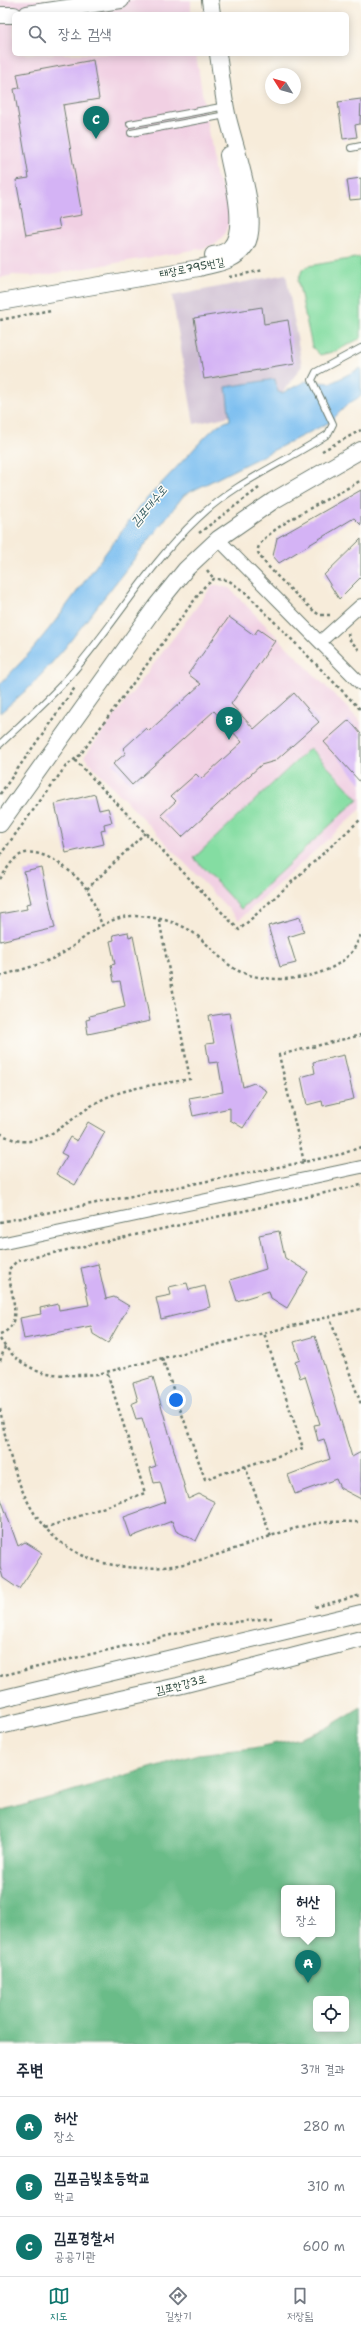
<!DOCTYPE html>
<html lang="ko">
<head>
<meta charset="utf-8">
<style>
	:root { --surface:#fff; --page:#f2f2f3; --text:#1f2937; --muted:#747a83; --line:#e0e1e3; --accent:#0f766e }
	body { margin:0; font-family:"Shantell Sans","Poor Story",sans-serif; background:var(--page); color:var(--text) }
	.controls { position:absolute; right:12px; bottom:12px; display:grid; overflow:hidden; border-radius:6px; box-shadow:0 2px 10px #0003 }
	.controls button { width:36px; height:36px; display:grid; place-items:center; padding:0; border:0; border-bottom:1px solid var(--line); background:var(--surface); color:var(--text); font:20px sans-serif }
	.compass { position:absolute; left:265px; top:68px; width:36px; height:36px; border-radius:50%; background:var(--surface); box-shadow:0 2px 10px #0003; rotate:307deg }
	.you { position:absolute; left:176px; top:1400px; width:14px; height:14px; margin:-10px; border:3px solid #fff; border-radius:50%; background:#1a73e8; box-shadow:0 0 0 6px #1a73e833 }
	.badge { display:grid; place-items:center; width:26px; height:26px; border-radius:50%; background:var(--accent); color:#fff; font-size:13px; font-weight:700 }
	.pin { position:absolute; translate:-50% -33px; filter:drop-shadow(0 1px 2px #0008) }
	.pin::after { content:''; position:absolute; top:21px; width:14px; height:12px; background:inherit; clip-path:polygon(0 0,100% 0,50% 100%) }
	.popup { position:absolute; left:281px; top:1885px; width:54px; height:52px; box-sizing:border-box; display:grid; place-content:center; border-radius:6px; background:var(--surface); filter:drop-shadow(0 1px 3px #0005); font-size:13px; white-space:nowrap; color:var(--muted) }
	.popup b { font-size:15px; color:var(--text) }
	.popup::after { content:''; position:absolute; left:50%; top:100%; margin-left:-8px; border:8px solid transparent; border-top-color:var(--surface) }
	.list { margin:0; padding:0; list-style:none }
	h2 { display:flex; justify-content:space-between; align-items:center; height:52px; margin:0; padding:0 16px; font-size:17px }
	h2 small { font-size:13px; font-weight:400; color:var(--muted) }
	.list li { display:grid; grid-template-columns:26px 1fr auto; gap:12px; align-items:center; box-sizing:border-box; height:60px; padding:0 16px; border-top:1px solid var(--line) }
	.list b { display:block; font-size:15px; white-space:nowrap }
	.list p { margin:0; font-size:13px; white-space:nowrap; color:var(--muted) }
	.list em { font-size:13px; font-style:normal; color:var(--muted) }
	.icon { flex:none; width:22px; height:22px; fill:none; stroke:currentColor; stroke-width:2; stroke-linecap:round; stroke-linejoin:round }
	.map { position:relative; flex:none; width:361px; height:2044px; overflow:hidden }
	.search { position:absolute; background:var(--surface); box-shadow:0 2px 10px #0003; left:12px; right:12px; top:12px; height:44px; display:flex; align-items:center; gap:10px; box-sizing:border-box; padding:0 14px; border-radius:6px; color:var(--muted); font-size:15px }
	.sheet { height:232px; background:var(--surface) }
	nav { display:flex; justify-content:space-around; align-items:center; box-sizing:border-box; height:56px; border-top:1px solid var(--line); background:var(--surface); font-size:11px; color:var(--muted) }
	nav a { display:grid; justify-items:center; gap:2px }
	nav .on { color:var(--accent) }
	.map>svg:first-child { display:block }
	.built { fill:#f1d0e3 }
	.industrial { fill:#cebed1 }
	.green { fill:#84dda2; stroke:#528d6b }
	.forest { fill:#6bbc88; stroke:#457c5e; fill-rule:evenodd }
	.water { fill:#7abef0; stroke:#4c7e92 }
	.building { fill:#d4b3f5 }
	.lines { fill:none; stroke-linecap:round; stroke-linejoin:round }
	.service-casing { stroke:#6b7a6e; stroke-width:8 }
	.minor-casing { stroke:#6b7a6e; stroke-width:14 }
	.tertiary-casing { stroke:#6b7a6e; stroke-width:18 }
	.path { stroke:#6b7a6e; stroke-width:2.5; stroke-dasharray:3 3; stroke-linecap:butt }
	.service { stroke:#fff; stroke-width:6 }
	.minor { stroke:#fff; stroke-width:12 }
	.tertiary { stroke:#fff; stroke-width:16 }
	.labels { text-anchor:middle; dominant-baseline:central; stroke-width:3; stroke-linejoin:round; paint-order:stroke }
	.street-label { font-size:11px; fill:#1f3d34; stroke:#fdfcf7 }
	.water-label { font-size:12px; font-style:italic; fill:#365d63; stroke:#fdfcf7 }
</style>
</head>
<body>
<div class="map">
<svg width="361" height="2044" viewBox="0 0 361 2044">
	<rect width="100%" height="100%" fill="#fdfcf7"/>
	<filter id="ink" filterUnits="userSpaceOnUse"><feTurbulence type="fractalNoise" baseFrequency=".025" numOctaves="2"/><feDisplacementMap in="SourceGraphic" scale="8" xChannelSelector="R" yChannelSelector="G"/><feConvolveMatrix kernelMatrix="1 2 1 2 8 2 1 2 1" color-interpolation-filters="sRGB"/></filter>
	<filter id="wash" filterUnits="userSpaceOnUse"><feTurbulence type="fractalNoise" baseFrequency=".012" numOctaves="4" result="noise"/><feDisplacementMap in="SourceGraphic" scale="16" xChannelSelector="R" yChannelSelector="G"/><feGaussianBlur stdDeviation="0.9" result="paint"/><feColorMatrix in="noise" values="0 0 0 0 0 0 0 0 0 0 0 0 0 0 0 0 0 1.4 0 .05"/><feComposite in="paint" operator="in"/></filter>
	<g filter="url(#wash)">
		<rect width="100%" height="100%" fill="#f7ecda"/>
		<g class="built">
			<polygon points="0,0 191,0 191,14 14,14 14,54 196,54 215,175 225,194 229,209 229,223 224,235 216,243 205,248 39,276 13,275 0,278"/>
			<polygon points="213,585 229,588 361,722 361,809 239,920 84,757"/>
		</g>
		<polygon class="industrial" points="286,274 302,366 282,393 226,387 230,416 194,424 172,296"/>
		<g class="green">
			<polygon points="361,257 361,338 336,351 320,355 312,347 298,281 302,270 308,266"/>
			<polygon points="310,748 358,799 241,909 194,858"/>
		</g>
		<path class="forest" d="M361 1707V2044H0V1812L198 1754 253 1748 301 1738 325 1729ZM284 1888H332V1934H284ZM316 1999H346V2029H316Z"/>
		<polygon class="water" points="361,368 361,396 348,404 330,422 184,495 64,649 31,686 0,713 0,684 26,657 53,624 141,505 207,435 218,425 230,420 226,387 275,379 278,392 282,393 306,381 331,383"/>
		<g id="blocks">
			<g class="building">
				<polygon points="93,60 99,99 63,105 82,215 58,219 60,229 26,235 16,180 29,178 14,89 20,88 17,74"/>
				<polygon points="361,99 360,124 355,125 357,137 343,139 338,102"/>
				<polygon points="361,178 361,199 350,200 347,180"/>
				<polygon points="262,307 264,324 288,320 295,364 204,379 194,318"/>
				<polygon points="361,490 361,525 354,518 279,563 273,556 277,538"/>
				<polygon points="361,539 361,577 339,599 324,575"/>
				<polygon points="229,617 254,635 258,629 275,641 231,704 254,729 294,693 319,722 275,761 261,765 182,837 161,815 176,801 171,796 196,774 201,779 242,742 214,711 132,785 113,764 126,753 123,749 146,728 149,731 201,684 188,674"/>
				<polygon points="349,720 361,734 361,783 324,742"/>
				<polygon points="95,794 99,810 108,808 112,822 104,824 105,830 101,831 104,844 66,853 55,804"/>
				<polygon points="42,868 55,928 0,941 0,914 27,909 26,904 31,903 24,872"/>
				<polygon points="300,917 304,932 288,937 296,963 280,967 268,926"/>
				<polygon points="128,932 129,937 133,936 150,1021 88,1034 86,1020 90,1019 89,1016 125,1007 120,981 114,982 111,965 115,964 110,941 114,940 113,935"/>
				<polygon points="229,1013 243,1087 254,1083 267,1091 243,1128 230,1120 230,1108 193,1116 189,1098 223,1092 218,1062 209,1063 206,1044 214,1043 209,1016"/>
				<polygon points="344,1055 354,1099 323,1106 322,1101 307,1105 301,1077 315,1073 313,1062"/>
				<polygon points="88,1122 105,1132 75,1185 56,1174 67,1156 61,1153 70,1137 77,1141"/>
				<polygon points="279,1231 285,1258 308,1272 287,1308 271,1298 269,1291 237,1301 230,1280 266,1269 259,1235"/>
				<polygon points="98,1264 106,1299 114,1297 129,1306 108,1343 93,1334 91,1326 24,1339 20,1318 41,1314 40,1308 58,1304 59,1310 89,1305 81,1268"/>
				<polygon points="187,1283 189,1290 205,1286 210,1307 161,1319 156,1298 171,1295 169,1287"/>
				<polygon points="315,1336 352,1457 361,1452 361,1499 340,1488 336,1479 295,1494 288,1475 330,1459 324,1439 318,1441 314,1425 320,1424 305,1376 300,1378 295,1362 300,1360 294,1342"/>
				<polygon points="153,1377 188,1499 199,1494 215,1502 196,1541 176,1531 172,1521 131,1537 124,1517 166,1502 160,1482 154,1483 150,1468 156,1466 142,1418 136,1419 131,1404 138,1401 133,1383"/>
				<polygon points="1,1499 18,1546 25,1542 43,1553 19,1589 3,1578 0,1567"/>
			</g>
		</g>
	</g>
	<g filter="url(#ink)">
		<use href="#blocks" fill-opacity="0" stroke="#6b7a6e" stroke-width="1"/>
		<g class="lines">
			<defs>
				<g id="service">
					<polyline points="130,124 226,106"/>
					<polyline points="131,133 226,115"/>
					<polyline points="351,148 361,146"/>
					<path d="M0 744C22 723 45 703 65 681 112 629 146 567 197 519 235 482 284 463 328 434L333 424 312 380 316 372 361 348"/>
				</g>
				<g id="minor">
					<polyline points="218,539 361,684"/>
					<polyline points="321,641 361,605"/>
					<polyline points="0,1244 361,1167"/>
				</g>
				<g id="tertiary">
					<polyline points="210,0 212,14"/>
					<polyline points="27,14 121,0"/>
					<polyline points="0,15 14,15"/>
					<path d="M213 255C219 254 226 252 230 248 248 230 232 177 228 155"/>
					<path d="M0 302 199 268C217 263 235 262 246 245 262 221 233 142 227 114 223 95 221 74 218 54"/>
					<polyline points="0,824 156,606 186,569 218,539 273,501 361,450"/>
					<polyline points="0,1699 361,1613"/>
					<polyline points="0,1726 178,1686 361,1639"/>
				</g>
			</defs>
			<use href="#service" class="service-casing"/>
			<use href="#minor" class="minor-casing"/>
			<use href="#tertiary" class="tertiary-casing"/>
			<g class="path">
				<polyline points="229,277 264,270"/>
				<polyline points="0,320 51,310"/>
				<polyline points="322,451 361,430"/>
				<polyline points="199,533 259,488"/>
				<polyline points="207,570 214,579"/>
				<path d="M330 615H320L315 612C304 602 261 563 258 552 253 532 345 492 361 480"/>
				<polyline points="348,633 349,639 361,652"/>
				<polyline points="75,760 239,930 361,819"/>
				<polyline points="0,794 76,686"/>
				<polyline points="0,855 66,766 80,755 204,587 214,579 228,580 246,593 361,710"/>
				<path d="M0 879C6 871 12 858 22 854 42 846 75 873 86 888 93 898 97 913 102 925"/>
				<polyline points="87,889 145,833"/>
				<path d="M0 976C20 970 41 965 60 955 83 941 102 918 131 916 151 916 174 920 191 931 207 942 219 959 235 969 265 986 322 981 347 957 354 951 357 943 361 934"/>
				<path d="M0 1133C43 1161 72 1110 110 1096 135 1086 163 1084 190 1079L159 919"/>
				<polyline points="304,1162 279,1055 361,1035"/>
				<polyline points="0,1222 304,1162 342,1154 361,1147"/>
				<polyline points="329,1316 361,1404"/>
				<path d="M0 1334C25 1326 10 1292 9 1274V1269L17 1261 361 1185"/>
				<path d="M0 1339C24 1377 58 1377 98 1374L361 1309"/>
				<polyline points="162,1358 205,1479 303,1448 264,1333"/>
				<polyline points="0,1361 5,1347"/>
				<path d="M0 1409C6 1442 13 1475 29 1504 62 1568 137 1578 200 1560 240 1549 278 1530 319 1523 333 1521 347 1522 361 1522"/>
				<polyline points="245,1466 271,1537"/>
				<polyline points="45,1528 145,1493 107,1372"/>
				<polyline points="315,1607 361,1595"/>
				<polyline points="0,1676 217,1624 272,1618"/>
			</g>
			<use href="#service" class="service"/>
			<use href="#minor" class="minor"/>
			<use href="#tertiary" class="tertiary"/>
		</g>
	</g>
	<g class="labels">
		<g class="street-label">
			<text transform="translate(192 268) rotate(-11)">태장로795번길</text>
			<text transform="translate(181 1685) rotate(-14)">김포한강3로</text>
		</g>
		<g class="water-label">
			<text transform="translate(149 506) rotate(-50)">김포대수로</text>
		</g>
	</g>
</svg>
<div class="controls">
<button><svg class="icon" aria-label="locate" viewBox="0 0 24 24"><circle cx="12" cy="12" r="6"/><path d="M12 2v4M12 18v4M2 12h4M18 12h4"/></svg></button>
</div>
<svg class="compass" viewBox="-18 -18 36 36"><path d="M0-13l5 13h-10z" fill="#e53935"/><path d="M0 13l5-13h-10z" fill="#747a83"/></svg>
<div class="you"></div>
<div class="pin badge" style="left:308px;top:1983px">A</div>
<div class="popup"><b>허산</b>장소</div>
<div class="pin badge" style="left:229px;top:740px">B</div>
<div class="pin badge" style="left:96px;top:139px">C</div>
<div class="search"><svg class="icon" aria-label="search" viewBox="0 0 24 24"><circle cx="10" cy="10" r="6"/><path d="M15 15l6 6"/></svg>장소 검색</div>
</div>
<section class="sheet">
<h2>주변<small>3개 결과</small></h2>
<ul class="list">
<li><span class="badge">A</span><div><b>허산</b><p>장소</p></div><em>280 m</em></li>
<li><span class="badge">B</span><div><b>김포금빛초등학교</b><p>학교</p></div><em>310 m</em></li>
<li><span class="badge">C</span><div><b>김포경찰서</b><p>공공기관</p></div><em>600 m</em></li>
</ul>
</section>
<nav>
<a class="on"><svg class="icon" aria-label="map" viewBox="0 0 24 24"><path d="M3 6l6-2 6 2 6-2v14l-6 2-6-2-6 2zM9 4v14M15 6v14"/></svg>지도</a>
<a><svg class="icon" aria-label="directions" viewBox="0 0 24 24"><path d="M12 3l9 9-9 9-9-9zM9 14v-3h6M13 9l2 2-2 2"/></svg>길찾기</a>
<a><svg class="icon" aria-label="saved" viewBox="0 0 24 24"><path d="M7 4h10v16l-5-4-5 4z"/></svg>저장됨</a>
</nav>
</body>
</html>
